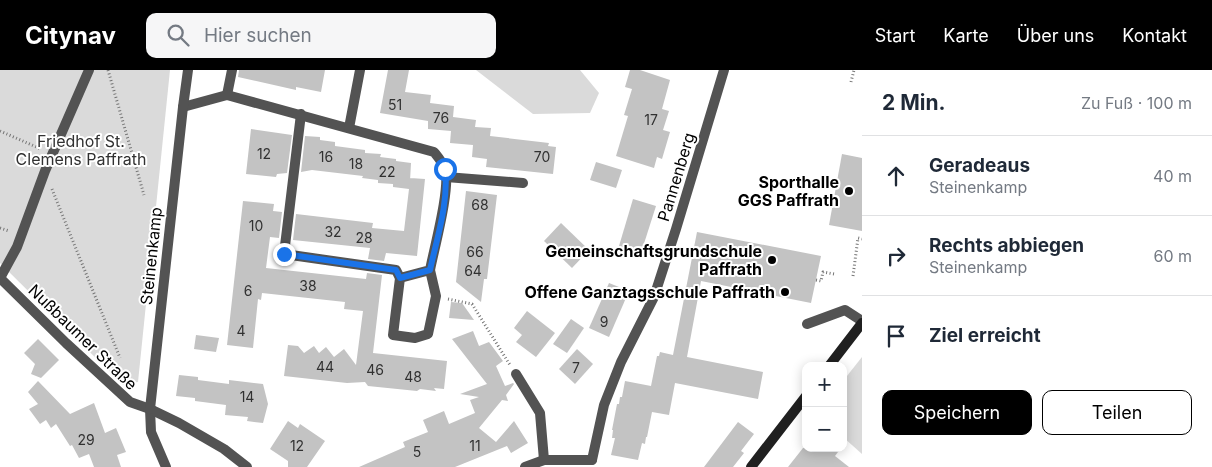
<!DOCTYPE html>
<html lang="de">
<head>
<meta charset="utf-8">
<style>
	:root { --surface:#fff; --page:#f6f6f7; --text:#1f2937; --muted:#747a83; --line:#e0e1e3; --accent:#000 }
	body { margin:0; font-family:Inter,sans-serif; background:var(--page); color:var(--text) }
	.controls { position:absolute; right:15px; bottom:15px; display:grid; overflow:hidden; border-radius:10px; box-shadow:0 2px 12px #0003 }
	.controls button { width:45px; height:45px; display:grid; place-items:center; padding:0; border:0; border-bottom:1px solid var(--line); background:var(--surface); color:var(--text); font:25px sans-serif }
	.stop { position:absolute; width:15px; height:15px; margin:-11px; border:4px solid #1a73e8; border-radius:50%; background:#fff }
	.stop.end { background:#1a73e8; border-color:#fff; box-shadow:0 1px 5px #0008 }
	.list { margin:0; padding:0; list-style:none }
	h2 { display:flex; justify-content:space-between; align-items:center; height:65px; margin:0; padding:0 20px; font-size:21px }
	h2 small { font-size:16px; font-weight:400; color:var(--muted) }
	.list li { display:grid; grid-template-columns:32px 1fr auto; gap:15px; align-items:center; box-sizing:border-box; height:80px; padding:0 20px; border-top:1px solid var(--line) }
	.list b { display:block; font-size:19px; white-space:nowrap }
	.list p { margin:0; font-size:16px; white-space:nowrap; color:var(--muted) }
	.list em { font-size:16px; font-style:normal; color:var(--muted) }
	.actions { display:flex; gap:10px; padding:15px 20px }
	.actions a { flex:1; padding:11px 0; border:1px solid var(--accent); border-radius:10px; text-align:center; font-size:18px; color:var(--accent) }
	.actions .main { background:var(--accent); color:#fff }
	.icon { flex:none; width:28px; height:28px; fill:none; stroke:currentColor; stroke-width:2; stroke-linecap:round; stroke-linejoin:round }
	.map { position:relative; flex:none; width:862px; height:397px; overflow:hidden }
	header { display:flex; align-items:center; gap:30px; box-sizing:border-box; height:70px; padding:0 25px; background:var(--accent); color:#fff }
	header strong { font-size:24px }
	nav { display:flex; gap:28px; margin-inline-start:auto; font-size:18px }
	.search { width:350px; height:45px; background:var(--page); display:flex; align-items:center; gap:12px; box-sizing:border-box; padding:0 18px; border-radius:10px; color:var(--muted); font-size:19px }
	main { display:flex }
	aside { flex:1; background:var(--surface) }
	.map>svg:first-child { display:block }
	.green { fill:#dadada }
	.building { fill:#c3c3c3 }
	.lines { fill:none; stroke-linecap:round; stroke-linejoin:round }
	.path { stroke:#757575; stroke-width:3; stroke-dasharray:1 2.5; stroke-linecap:butt }
	.service { stroke:#535353; stroke-width:10 }
	.minor { stroke:#535353; stroke-width:10 }
	.secondary { stroke:#202020; stroke-width:10 }
	.route { stroke:#1a73e8; stroke-width:6 }
	.poi-dot { fill:#000; stroke:#fff; stroke-width:2 }
	.labels { text-anchor:middle; dominant-baseline:central; stroke-width:4; stroke-linejoin:round; paint-order:stroke }
	.number-label { font-size:14px; fill:#313131 }
	.park-label { font-size:16px; fill:#313131; stroke:#fff }
	.street-label { font-size:16px; fill:#000; stroke:#fff }
	.poi-label { font-size:16px; font-weight:bold; fill:#000; stroke:#fff; text-anchor:end }
</style>
</head>
<body>
<header>
<strong>Citynav</strong>
<div class="search"><svg class="icon" aria-label="search" viewBox="0 0 24 24"><circle cx="10" cy="10" r="6"/><path d="M15 15l6 6"/></svg>Hier suchen</div>
<nav><a>Start</a><a>Karte</a><a>Über uns</a><a>Kontakt</a></nav>
</header>
<main>
<div class="map">
<svg width="862" height="397" viewBox="0 0 862 397">
	<rect width="100%" height="100%" fill="#fff"/>
	<g class="green">
		<polygon points="0,0 170,0 138,312 123,315 0,193"/>
		<polygon points="476,0 580,0 599,23 590,43 533,44"/>
		<polygon points="862,287 862,384 843,367 843,311"/>
	</g>
	<g class="building">
		<polygon points="239,0 325,0 321,22 296,17 296,20 238,7"/>
		<polygon points="388,0 409,0 405,22 431,25 430,33 454,36 453,47 476,50 475,57 491,58 490,66 549,73 548,76 556,77 553,104 486,97 487,89 472,87 473,75 450,73 451,61 428,59 428,51 380,43"/>
		<polygon points="630,0 640,0 670,10 662,39 669,41 663,60 670,62 662,89 657,87 654,98 616,86 628,46 624,45 632,19 625,17"/>
		<polygon points="251,59 292,65 287,103 277,104 276,107 246,104"/>
		<polygon points="305,66 320,67 320,70 335,72 335,76 365,80 365,83 381,84 380,87 396,89 396,91 411,93 410,111 410,108 425,109 417,186 386,183 384,191 368,189 370,178 293,170 296,144 373,153 372,158 404,161 409,119 393,117 393,114 378,113 378,110 362,108 363,106 312,100 301,102"/>
		<polygon points="842,84 862,88 862,161 829,155"/>
		<polygon points="596,92 622,100 616,118 590,110"/>
		<polygon points="466,121 497,125 487,209 484,209 481,232 456,212"/>
		<polygon points="633,129 656,136 641,183 619,176"/>
		<polygon points="243,131 274,134 273,141 282,142 279,168 270,167 266,198 366,209 367,203 382,205 373,283 447,291 444,319 434,318 436,321 420,319 417,321 368,316 365,312 347,313 284,306 288,275 298,276 304,283 314,276 319,283 326,277 334,287 344,279 356,295 363,241 344,239 345,232 262,223 261,230 258,229 253,278 227,275"/>
		<polygon points="561,153 589,180 572,198 544,171"/>
		<polygon points="697,162 821,186 811,233 701,211 687,287 763,302 758,329 675,313 669,345 652,342 647,367 646,367 645,374 642,373 638,390 611,385 615,368 612,368 613,360 612,360 617,334 619,334 620,327 622,327 625,311 651,316 657,286 659,286 660,282 673,285"/>
		<polygon points="609,213 629,221 609,267 589,258"/>
		<polygon points="451,232 462,233 474,250 449,248"/>
		<polygon points="527,241 555,263 536,287 516,272 522,265 514,258"/>
		<polygon points="571,249 584,258 567,283 553,274"/>
		<polygon points="473,261 479,276 489,272 503,291 496,296 505,316 513,313 514,314 506,325 508,331 502,330 479,358 496,372 514,351 528,373 511,383 507,376 455,397 359,397 405,377 403,372 428,362 423,350 444,341 449,354 475,343 470,330 479,327 460,324 487,314 452,269"/>
		<polygon points="196,265 219,268 216,282 194,279"/>
		<polygon points="38,269 59,290 41,308 31,304 35,294 24,283"/>
		<polygon points="577,279 593,294 575,314 559,299"/>
		<polygon points="179,305 198,307 198,310 229,314 229,310 263,314 268,334 263,353 247,351 248,347 225,345 226,335 195,331 195,328 176,326"/>
		<polygon points="38,311 70,344 94,333 105,363 116,358 126,382 117,385 121,397 94,397 89,384 79,388 72,375 70,376 56,354 51,358 46,350 40,354 29,339 38,334 28,322"/>
		<polygon points="288,351 298,358 300,354 325,371 307,397 288,397 288,391 270,379"/>
		<polygon points="738,352 754,364 741,381 744,383 733,397 704,397"/>
		<polygon points="803,378 841,378 835,386 849,397 788,397"/>
	</g>
	<g class="lines">
		<g class="path">
			<polyline points="108,0 144,125"/>
			<polyline points="851,12 854,0"/>
			<polyline points="0,61 41,79"/>
			<polyline points="52,119 120,288"/>
			<polyline points="0,158 9,161"/>
			<polyline points="853,206 858,168 862,169"/>
			<polyline points="816,210 821,211 823,202 834,204"/>
			<polyline points="448,229 472,234 510,295"/>
		</g>
		<g class="service">
			<polyline points="227,25 232,0"/>
			<polyline points="301,44 284,184 396,200 400,208"/>
			<polyline points="446,107 523,113"/>
			<polyline points="0,208 17,177 45,101 89,0"/>
			<polyline points="807,254 845,240 862,251"/>
			<polyline points="516,304 540,343 544,390"/>
			<polyline points="150,339 151,362 166,397"/>
		</g>
		<g class="minor">
			<path d="M183 37 227 25 434 82C438 87 443 93 445 99 451 117 434 179 430 200L400 208 393 265 415 268 428 264 436 226 430 200"/>
			<polyline points="349,58 360,0"/>
			<polyline points="0,208 66,273 130,332 150,339 179,353 224,379 247,397"/>
			<polyline points="150,339 183,37 188,0"/>
			<polyline points="592,390 604,335 621,292 654,227 676,159 724,0"/>
			<polyline points="525,397 544,390 592,390"/>
		</g>
		<g class="secondary">
			<polyline points="829,296 862,253"/>
			<polyline points="751,397 806,326"/>
		</g>
	</g>
	<g class="lines">
		<path class="route" d="M284 184 396 200 400 208 430 200C437 168 449 132 445 99"/>
	</g>
	<g class="poi-dot">
		<circle cx="849" cy="121" r="5"/>
		<circle cx="772" cy="190" r="5"/>
		<circle cx="785" cy="222" r="5"/>
	</g>
	<g class="labels">
		<g class="number-label">
			<text x="395" y="34">51</text>
			<text x="441" y="47">76</text>
			<text x="651" y="49">17</text>
			<text x="264" y="83">12</text>
			<text x="326" y="86">16</text>
			<text x="542" y="86">70</text>
			<text x="356" y="93">18</text>
			<text x="387" y="101">22</text>
			<text x="480" y="134">68</text>
			<text x="256" y="155">10</text>
			<text x="333" y="161">32</text>
			<text x="364" y="167">28</text>
			<text x="475" y="181">66</text>
			<text x="473" y="200">64</text>
			<text x="308" y="215">38</text>
			<text x="248" y="220">6</text>
			<text x="604" y="251">9</text>
			<text x="241" y="260">4</text>
			<text x="325" y="296">44</text>
			<text x="576" y="297">7</text>
			<text x="375" y="299">46</text>
			<text x="413" y="306">48</text>
			<text x="247" y="326">14</text>
			<text x="86" y="369">29</text>
			<text x="297" y="375">12</text>
			<text x="475" y="375">11</text>
			<text x="417" y="381">5</text>
		</g>
		<g class="park-label">
			<text x="81" y="71">Friedhof St.<tspan x="81" dy="18">Clemens Paffrath</tspan></text>
		</g>
		<g class="street-label">
			<text transform="translate(676 107) rotate(-73)">Pannenberg</text>
			<text transform="translate(151 186) rotate(-84)">Steinenkamp</text>
			<text transform="translate(83 267) rotate(44)">Nußbaumer Straße</text>
		</g>
		<g class="poi-label">
			<text x="839" y="112">Sporthalle<tspan x="839" dy="18">GGS Paffrath</tspan></text>
			<text x="762" y="181">Gemeinschaftsgrundschule<tspan x="762" dy="18">Paffrath</tspan></text>
			<text x="775" y="222">Offene Ganztagsschule Paffrath</text>
		</g>
	</g>
</svg>
<div class="controls">
<button>+</button>
<button>−</button>
</div>
<div class="stop" style="left:445px;top:99px"></div>
<div class="stop end" style="left:284px;top:184px"></div>
</div>
<aside>
<h2>2 Min.<small>Zu Fuß · 100 m</small></h2>
<ul class="list">
<li><svg class="icon" aria-label="ahead" viewBox="0 0 24 24"><path d="M12 20V5M6 11l6-6 6 6"/></svg><div><b>Geradeaus</b><p>Steinenkamp</p></div><em>40 m</em></li>
<li><svg class="icon" aria-label="right" viewBox="0 0 24 24"><path d="M7 20v-9h11M14 6l5 5-5 5"/></svg><div><b>Rechts abbiegen</b><p>Steinenkamp</p></div><em>60 m</em></li>
<li><svg class="icon" aria-label="arrive" viewBox="0 0 24 24"><path d="M6 21V4h12l-3 4 3 4H6"/></svg><div><b>Ziel erreicht</b></div></li>
</ul>
<div class="actions"><a class="main">Speichern</a><a>Teilen</a></div>
</aside>
</main>
</body>
</html>
